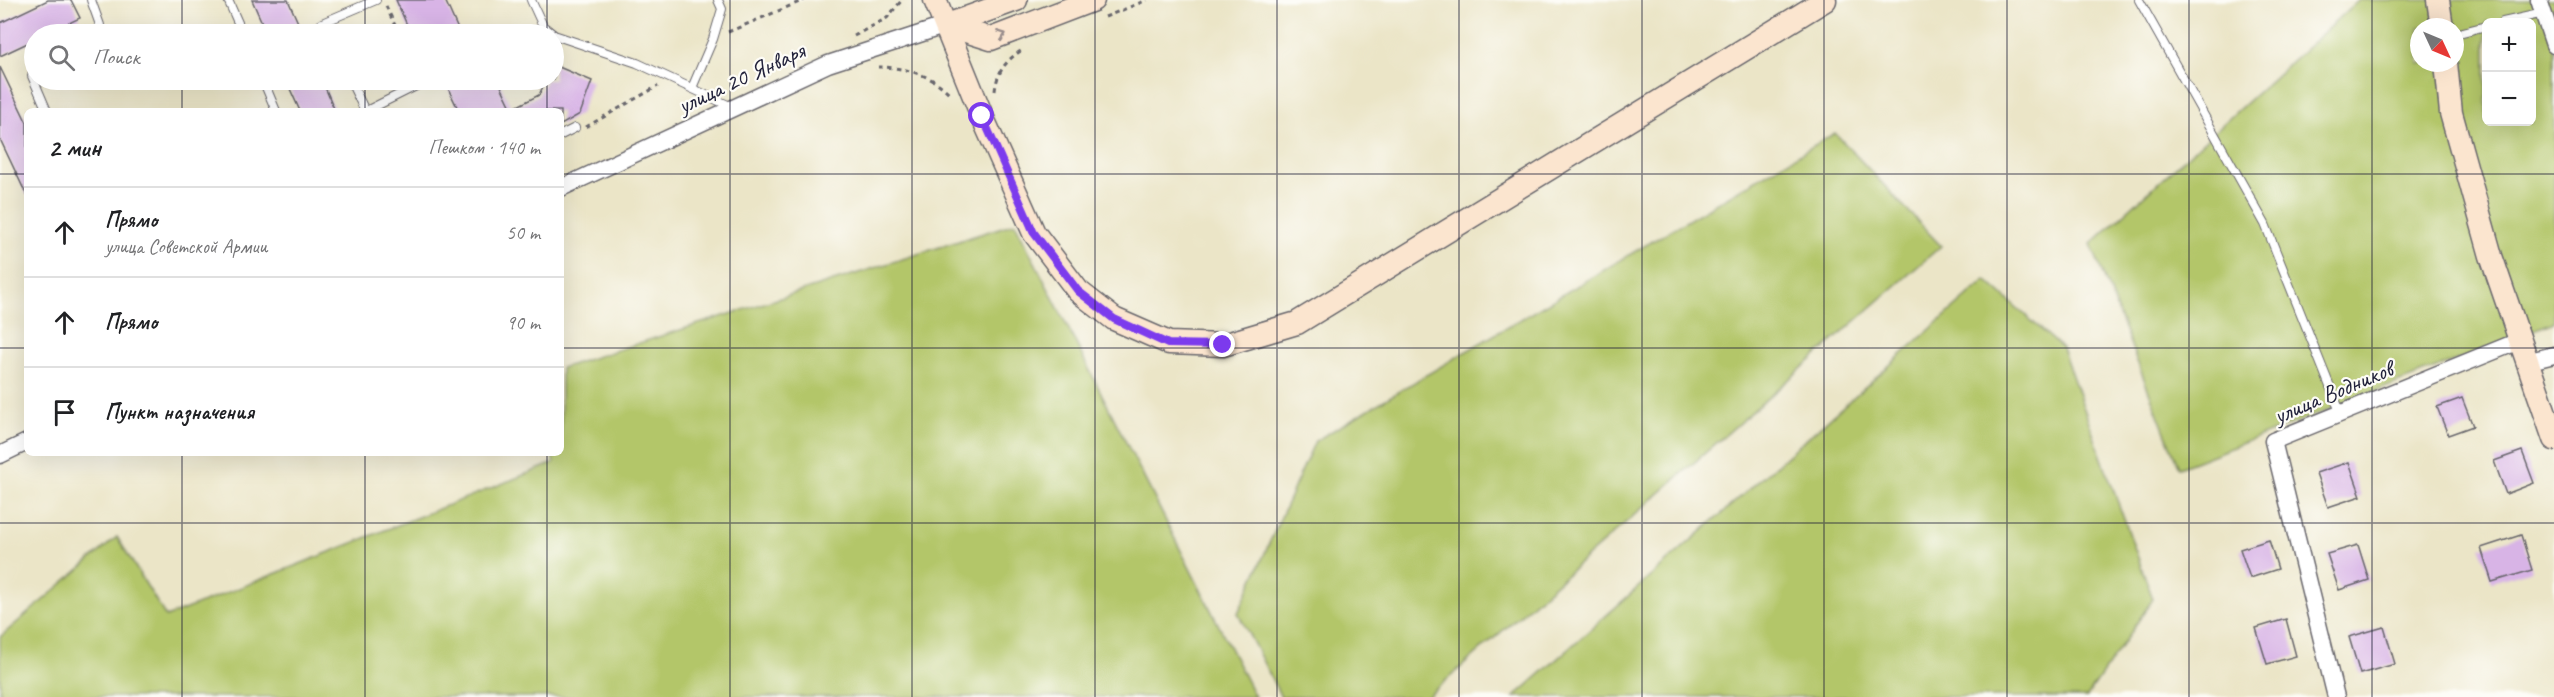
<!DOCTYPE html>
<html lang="ru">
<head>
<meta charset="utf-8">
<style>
	:root { --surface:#fff; --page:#f2f2f2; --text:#202124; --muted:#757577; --line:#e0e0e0 }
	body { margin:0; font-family:Caveat,sans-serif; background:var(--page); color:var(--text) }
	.controls { position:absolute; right:18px; top:18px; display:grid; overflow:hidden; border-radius:9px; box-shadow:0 6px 24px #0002 }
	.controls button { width:54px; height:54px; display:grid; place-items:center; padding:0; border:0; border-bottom:2px solid var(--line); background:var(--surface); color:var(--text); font:30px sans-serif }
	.compass { position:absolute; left:2410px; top:18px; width:54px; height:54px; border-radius:50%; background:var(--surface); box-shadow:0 6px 24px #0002; rotate:134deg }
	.stop { position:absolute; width:18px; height:18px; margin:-14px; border:4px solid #7c3aed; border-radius:50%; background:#fff }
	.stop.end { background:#7c3aed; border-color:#fff; box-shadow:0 2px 6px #0008 }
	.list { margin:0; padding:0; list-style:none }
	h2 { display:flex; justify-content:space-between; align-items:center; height:78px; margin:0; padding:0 24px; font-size:26px }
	h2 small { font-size:20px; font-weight:400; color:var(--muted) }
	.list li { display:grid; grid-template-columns:39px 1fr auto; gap:18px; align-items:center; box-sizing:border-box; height:90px; padding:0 24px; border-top:2px solid var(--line) }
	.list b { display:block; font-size:22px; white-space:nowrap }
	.list p { margin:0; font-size:20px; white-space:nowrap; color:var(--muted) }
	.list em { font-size:20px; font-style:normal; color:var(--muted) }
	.icon { flex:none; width:33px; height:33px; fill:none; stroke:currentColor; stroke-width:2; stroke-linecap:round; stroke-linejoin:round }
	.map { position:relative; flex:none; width:2554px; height:697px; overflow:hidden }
	.search { position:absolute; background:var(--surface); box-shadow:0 6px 24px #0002; left:24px; top:24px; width:540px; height:66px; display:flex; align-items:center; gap:15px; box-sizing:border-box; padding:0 21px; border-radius:33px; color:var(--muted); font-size:22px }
	.panel { position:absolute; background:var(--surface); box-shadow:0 6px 24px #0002; left:24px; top:108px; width:540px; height:348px; border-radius:9px }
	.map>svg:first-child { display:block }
	.green { fill:#b3c669; stroke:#6a7452; stroke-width:1.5; fill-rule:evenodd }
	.building { fill:#d8b4e6 }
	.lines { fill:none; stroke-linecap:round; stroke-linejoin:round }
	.lane-casing { stroke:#68666c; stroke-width:10 }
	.street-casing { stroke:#68666c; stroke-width:19 }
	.secondary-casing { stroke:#68666c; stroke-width:25 }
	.path { stroke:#68666c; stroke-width:3; stroke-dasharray:4.5 4.5; stroke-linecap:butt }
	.lane { stroke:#fff; stroke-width:8 }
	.street { stroke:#fff; stroke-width:16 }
	.secondary { stroke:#fbe5cf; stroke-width:22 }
	.oneway { stroke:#998d8c }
	.route { stroke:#7c3aed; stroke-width:8 }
	.grid { fill:none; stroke:#22223b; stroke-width:1.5; stroke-opacity:0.55 }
	.labels { text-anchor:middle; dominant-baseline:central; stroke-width:4.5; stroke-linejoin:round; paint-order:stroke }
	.street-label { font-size:24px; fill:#22223b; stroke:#fdfcf7 }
</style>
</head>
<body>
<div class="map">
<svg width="2554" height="697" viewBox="0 0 2554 697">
	<rect width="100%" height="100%" fill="#fdfcf7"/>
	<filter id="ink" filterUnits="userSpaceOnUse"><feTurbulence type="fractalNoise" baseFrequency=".0167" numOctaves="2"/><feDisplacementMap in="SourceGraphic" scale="12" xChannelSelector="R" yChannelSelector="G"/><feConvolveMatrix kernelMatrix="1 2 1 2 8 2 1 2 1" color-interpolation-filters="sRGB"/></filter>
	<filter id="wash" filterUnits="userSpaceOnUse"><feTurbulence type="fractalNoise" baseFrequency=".008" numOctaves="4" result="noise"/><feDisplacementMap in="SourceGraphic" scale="24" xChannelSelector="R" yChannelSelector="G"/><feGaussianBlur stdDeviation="1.35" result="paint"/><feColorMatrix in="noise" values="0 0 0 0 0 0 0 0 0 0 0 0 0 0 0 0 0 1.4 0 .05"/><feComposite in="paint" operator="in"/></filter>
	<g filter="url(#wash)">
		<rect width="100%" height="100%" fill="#ebe5c7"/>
		<g class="green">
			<path d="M2359 0H2554V322L2179 468 2091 244ZM2486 22H2532V122H2486ZM2419 27H2455V63H2419Z"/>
			<polygon points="1835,133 1941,246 1427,697 1281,697 1238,613 1315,441"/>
			<polygon points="1015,223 1255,697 0,697 0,637 117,537 166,617 554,463 551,453 561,453 561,368"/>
			<polygon points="1986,280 2062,348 2153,599 2087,697 1514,697"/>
		</g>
		<g id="blocks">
			<g class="building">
				<polygon points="48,0 71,0 80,18 45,34 34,34 34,40 0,56 0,23"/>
				<polygon points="252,0 288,0 303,34 267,34"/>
				<polygon points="396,0 445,0 460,34 411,34"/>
				<polygon points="554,65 592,81 580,114 561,125 561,111 459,111 444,80 498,80 512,109 539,95 546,80 554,80"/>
				<polygon points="0,67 27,123 27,196 0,139"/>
				<polygon points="286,80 322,80 335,111 300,111"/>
				<polygon points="2462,398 2473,426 2448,435 2437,407"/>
				<polygon points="2522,451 2534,483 2506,494 2494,461"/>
				<polygon points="2349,462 2361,496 2328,507 2316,473"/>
				<polygon points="2521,535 2532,570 2492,582 2481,548"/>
				<polygon points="2269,540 2278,569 2250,578 2240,549"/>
				<polygon points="2358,545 2369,580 2339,590 2327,554"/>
				<polygon points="2286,619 2296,656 2267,664 2256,628"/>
				<polygon points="2384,627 2395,664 2360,674 2349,637"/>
			</g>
		</g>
	</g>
	<g filter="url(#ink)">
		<use href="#blocks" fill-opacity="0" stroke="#68666c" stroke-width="1.5"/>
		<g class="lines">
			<defs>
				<g id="lane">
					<polyline points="91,0 100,25 94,34"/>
					<polyline points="228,0 243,34"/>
					<polyline points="531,0 543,26 553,34"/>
					<polyline points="2139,0 2265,224 2341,414"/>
					<polyline points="2503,22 2544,13"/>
					<polyline points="327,34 322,23 376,0"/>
					<polyline points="2455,34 2486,26"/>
					<polyline points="554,35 637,63 732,107"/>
					<polyline points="34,68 32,76 47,111"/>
					<polyline points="263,80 276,111"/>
					<polyline points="350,80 365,111"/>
					<polyline points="692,88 713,39 722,9 718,0"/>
					<polyline points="366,111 422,83"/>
					<polyline points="561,135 575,128"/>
				</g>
				<g id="street">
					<polyline points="2539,0 2554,45"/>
					<polyline points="561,188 828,64 947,25"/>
					<polyline points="2526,362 2554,355"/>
					<polyline points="0,455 27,442"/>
					<polyline points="2336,697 2273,441 2519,341"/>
				</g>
				<g id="secondary">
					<polyline points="935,0 982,116 1034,233 1078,291 1114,319 1169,343 1223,345 1297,323 1825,0"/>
					<polyline points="2438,0 2442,27"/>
					<polyline points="947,25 991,39 1093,0"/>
					<polyline points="947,25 1016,0"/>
					<polyline points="2446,63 2451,113 2491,256 2554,439"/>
				</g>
			</defs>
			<use href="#lane" class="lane-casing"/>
			<use href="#street" class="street-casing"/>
			<use href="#secondary" class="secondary-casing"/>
			<g class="path">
				<polyline points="386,6 399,34"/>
				<polyline points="1105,17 1147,0"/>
				<polyline points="728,32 804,0"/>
				<polyline points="854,36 887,18 902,0"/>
				<path d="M878 67C905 67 933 75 951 95"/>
				<path d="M995 91C997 71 1007 59 1024 49"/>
				<polyline points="586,127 658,86"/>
			</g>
			<use href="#lane" class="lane"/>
			<use href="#street" class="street"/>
			<use href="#secondary" class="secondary"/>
		</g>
		<defs><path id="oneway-chevron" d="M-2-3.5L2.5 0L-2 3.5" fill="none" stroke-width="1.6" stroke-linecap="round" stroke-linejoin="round" transform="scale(1.5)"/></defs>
		<use class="oneway" href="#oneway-chevron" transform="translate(1002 35) rotate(-21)"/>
	</g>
	<g class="lines" filter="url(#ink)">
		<polyline class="route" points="982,116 1034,233 1078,291 1114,319 1168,344 1223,345"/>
	</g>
	<path class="grid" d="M182 0V34M365 0V34M547 0V34M730 0V697M912 0V697M1095 0V697M1277 0V697M1459 0V697M1642 0V697M1824 0V697M2007 0V697M2189 0V697M2372 0V697M182 80V111M365 80V111M547 80V111M0 174H27M561 174H2554M0 348H27M561 348H2554M182 453V697M365 453V697M547 453V697M0 523H2554"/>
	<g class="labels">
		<g class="street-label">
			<text transform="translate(741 78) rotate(-25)">улица 20 Января</text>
			<text transform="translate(2333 392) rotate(-23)">улица Водников</text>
		</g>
	</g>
</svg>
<div class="controls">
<button>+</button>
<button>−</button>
</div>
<svg class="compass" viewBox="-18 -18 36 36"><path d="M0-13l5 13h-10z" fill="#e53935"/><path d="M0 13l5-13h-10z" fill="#757577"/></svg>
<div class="stop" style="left:982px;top:116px"></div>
<div class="stop end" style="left:1223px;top:345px"></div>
<div class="search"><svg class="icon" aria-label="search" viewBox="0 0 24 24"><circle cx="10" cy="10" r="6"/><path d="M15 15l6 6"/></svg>Поиск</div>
<section class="panel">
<h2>2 мин<small>Пешком · 140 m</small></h2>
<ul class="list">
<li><svg class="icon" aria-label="ahead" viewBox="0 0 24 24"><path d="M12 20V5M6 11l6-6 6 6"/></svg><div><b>Прямо</b><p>улица Советской Армии</p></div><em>50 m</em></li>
<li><svg class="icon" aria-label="ahead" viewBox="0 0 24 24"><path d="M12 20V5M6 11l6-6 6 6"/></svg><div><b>Прямо</b></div><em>90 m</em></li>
<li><svg class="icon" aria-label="arrive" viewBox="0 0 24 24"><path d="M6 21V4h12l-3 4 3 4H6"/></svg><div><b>Пункт назначения</b></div></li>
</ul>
</section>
</div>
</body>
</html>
